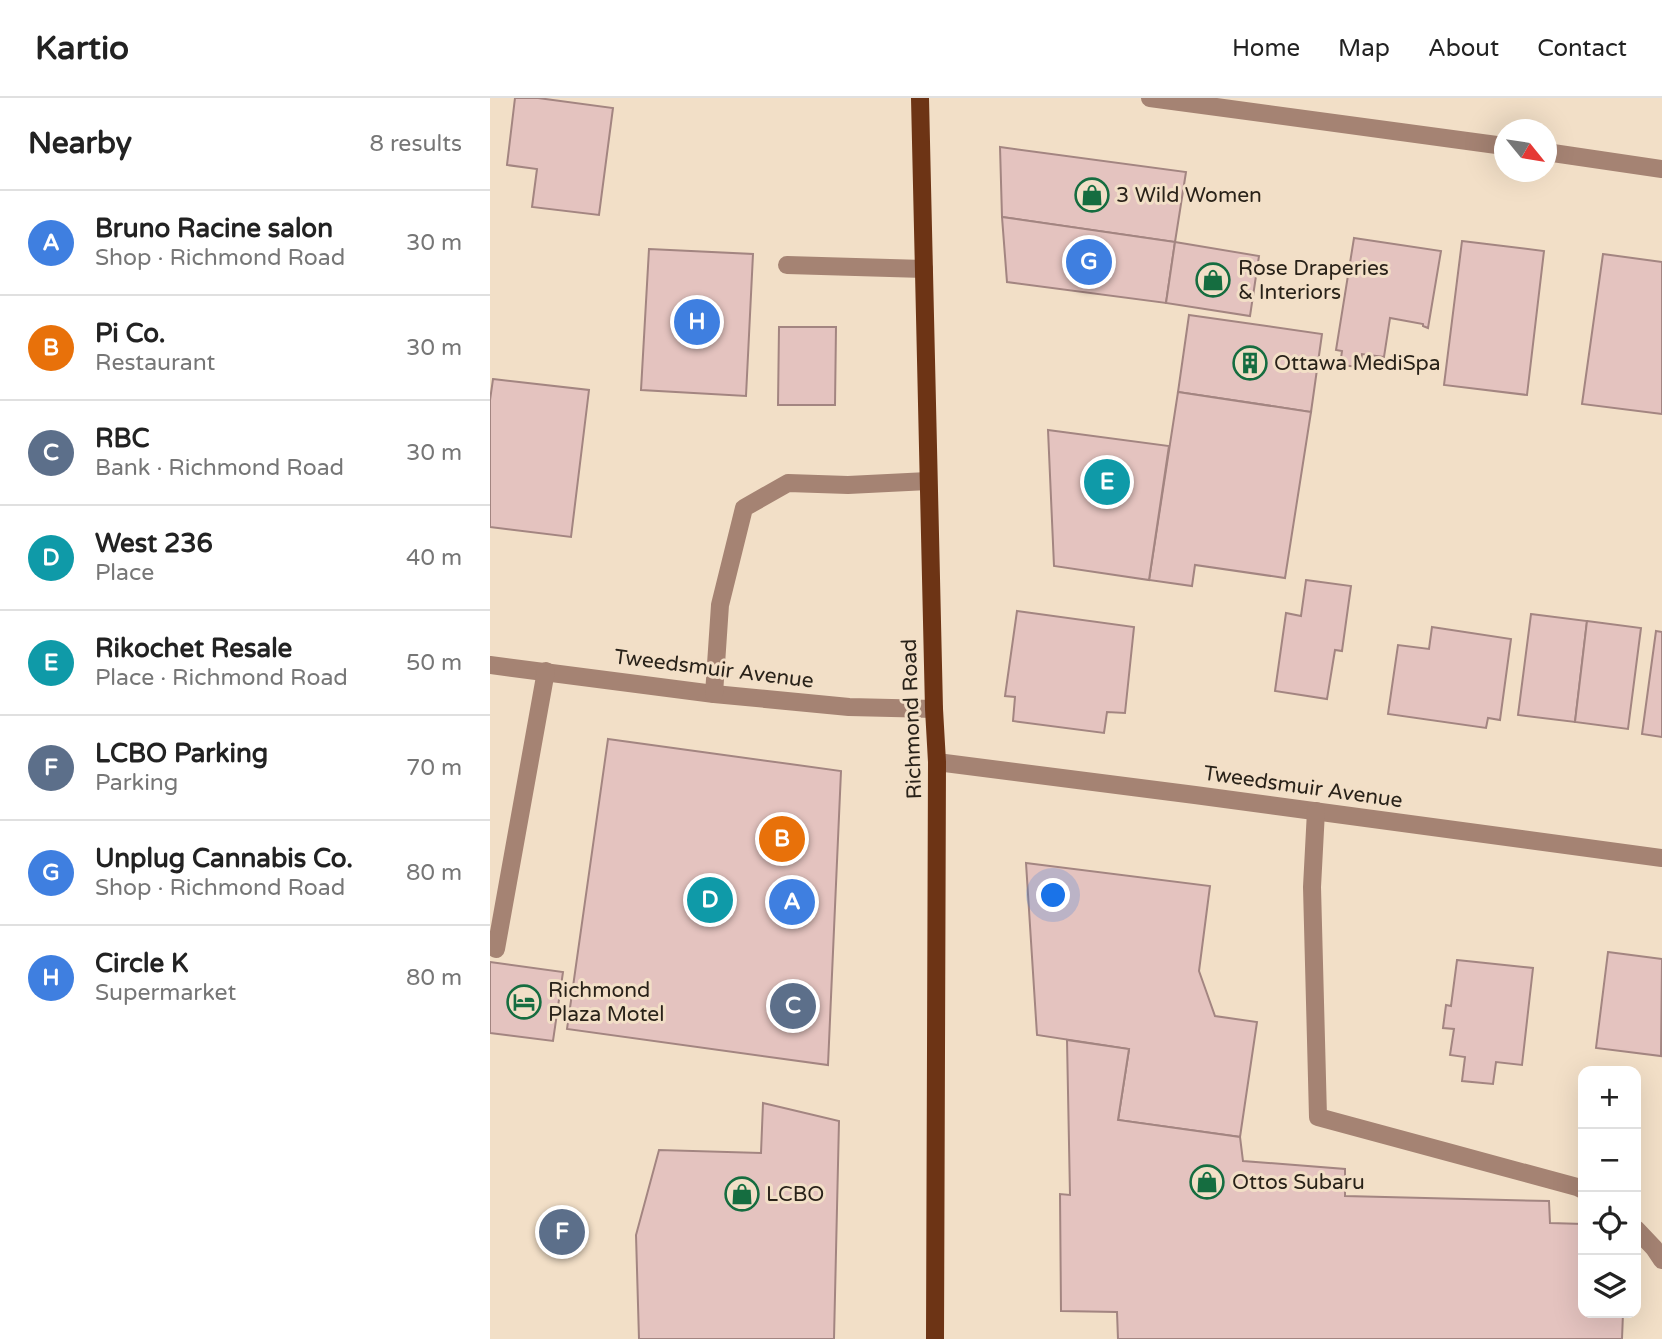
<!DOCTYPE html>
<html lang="en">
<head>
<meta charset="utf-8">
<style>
	:root { --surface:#fff; --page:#f2f2f2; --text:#222; --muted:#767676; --line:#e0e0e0; --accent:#156d40 }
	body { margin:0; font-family:"Varela Round",sans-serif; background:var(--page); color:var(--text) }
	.controls { position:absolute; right:21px; bottom:21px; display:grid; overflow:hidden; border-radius:14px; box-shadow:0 7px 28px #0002 }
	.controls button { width:63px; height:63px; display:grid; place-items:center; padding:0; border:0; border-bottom:2px solid var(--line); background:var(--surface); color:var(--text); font:35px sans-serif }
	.compass { position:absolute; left:1004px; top:21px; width:63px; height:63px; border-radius:50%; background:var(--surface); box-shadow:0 7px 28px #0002; rotate:120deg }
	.you { position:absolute; left:564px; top:798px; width:24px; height:24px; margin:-18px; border:5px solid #fff; border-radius:50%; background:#1a73e8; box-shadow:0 0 0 10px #1a73e833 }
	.badge { display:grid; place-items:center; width:46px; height:46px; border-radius:50%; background:var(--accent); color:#fff; font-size:23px; font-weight:700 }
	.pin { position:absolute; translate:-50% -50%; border:4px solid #fff; box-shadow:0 2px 7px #0006 }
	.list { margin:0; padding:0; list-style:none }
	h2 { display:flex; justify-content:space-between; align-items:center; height:91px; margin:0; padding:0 28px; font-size:30px }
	h2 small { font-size:23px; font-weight:400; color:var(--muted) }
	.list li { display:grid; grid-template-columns:46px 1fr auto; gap:21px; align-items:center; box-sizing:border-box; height:105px; padding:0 28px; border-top:2px solid var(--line) }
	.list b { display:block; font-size:26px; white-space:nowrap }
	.list p { margin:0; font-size:23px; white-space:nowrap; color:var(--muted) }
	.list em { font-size:23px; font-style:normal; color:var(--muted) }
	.icon { flex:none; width:38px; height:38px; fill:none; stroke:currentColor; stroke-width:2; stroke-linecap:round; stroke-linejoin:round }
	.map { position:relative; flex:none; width:1172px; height:1241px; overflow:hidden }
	header { display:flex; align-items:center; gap:42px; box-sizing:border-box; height:98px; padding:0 35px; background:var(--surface); border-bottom:2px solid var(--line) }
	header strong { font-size:33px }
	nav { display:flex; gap:38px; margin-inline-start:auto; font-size:24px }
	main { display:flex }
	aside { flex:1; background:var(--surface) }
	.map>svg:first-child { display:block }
	.building { fill:#e4c3bf; stroke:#a38581; stroke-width:2 }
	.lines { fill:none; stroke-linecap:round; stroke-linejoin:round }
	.minor { stroke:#a58373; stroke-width:18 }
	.major { stroke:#6d3415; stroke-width:18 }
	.labels { text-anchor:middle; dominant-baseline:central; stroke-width:6; stroke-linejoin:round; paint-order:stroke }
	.poi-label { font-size:21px; fill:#292219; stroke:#f2dfc7; text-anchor:start }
	.street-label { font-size:21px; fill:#292219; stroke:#f2dfc7 }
</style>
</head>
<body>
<header>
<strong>Kartio</strong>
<nav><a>Home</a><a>Map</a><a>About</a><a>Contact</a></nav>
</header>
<main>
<aside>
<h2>Nearby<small>8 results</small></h2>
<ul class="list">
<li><span class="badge" style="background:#3f7fe0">A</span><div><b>Bruno Racine salon</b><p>Shop · Richmond Road</p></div><em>30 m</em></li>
<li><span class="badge" style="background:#e8710a">B</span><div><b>Pi Co.</b><p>Restaurant</p></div><em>30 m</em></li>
<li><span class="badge" style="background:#5c6f8a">C</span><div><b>RBC</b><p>Bank · Richmond Road</p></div><em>30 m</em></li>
<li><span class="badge" style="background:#0f9aa8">D</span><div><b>West 236</b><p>Place</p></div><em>40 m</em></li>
<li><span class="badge" style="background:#0f9aa8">E</span><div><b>Rikochet Resale</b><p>Place · Richmond Road</p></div><em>50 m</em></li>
<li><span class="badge" style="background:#5c6f8a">F</span><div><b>LCBO Parking</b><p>Parking</p></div><em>70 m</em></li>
<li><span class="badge" style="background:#3f7fe0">G</span><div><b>Unplug Cannabis Co.</b><p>Shop · Richmond Road</p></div><em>80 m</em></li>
<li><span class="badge" style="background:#3f7fe0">H</span><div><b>Circle K</b><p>Supermarket</p></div><em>80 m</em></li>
</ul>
</aside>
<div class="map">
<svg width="1172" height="1241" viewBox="0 0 1172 1241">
	<rect width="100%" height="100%" fill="#f2dfc7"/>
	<g class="building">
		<polygon points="25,0 48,0 123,10 109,117 42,109 47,71 17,67"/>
		<polygon points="510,49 696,74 685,144 512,119"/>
		<polygon points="512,119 685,144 676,205 517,184"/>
		<polygon points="864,140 951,153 938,230 933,228 933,226 900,220 894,259 872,256 870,269 850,267 852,253 846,252"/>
		<polygon points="972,143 1054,153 1037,297 954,287"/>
		<polygon points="685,144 769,158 760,218 676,205"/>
		<polygon points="159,151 263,156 256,298 151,292"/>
		<polygon points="1113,156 1172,164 1172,316 1092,306"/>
		<polygon points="699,217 832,236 821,314 688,294"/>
		<polygon points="289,229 346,229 345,307 288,307"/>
		<polygon points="3,281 99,292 81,439 0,429 0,302"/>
		<polygon points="688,294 821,314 795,480 705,467 702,488 659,482"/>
		<polygon points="558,332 679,348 659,482 564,468"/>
		<polygon points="816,482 861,488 852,553 845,552 837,601 785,593 796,515 811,518"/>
		<polygon points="527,513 644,529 635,615 617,614 614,635 523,623 525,599 515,598"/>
		<polygon points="1041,516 1097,523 1085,624 1028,617"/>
		<polygon points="1097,523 1151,530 1138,631 1085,624"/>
		<polygon points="942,529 1021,541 1010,622 998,620 996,630 898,616 908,547 939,551"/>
		<polygon points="1166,533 1172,534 1172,639 1152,636"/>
		<polygon points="118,641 351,673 338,967 77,931"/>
		<polygon points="536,765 720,788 709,873 725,918 767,924 750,1039 628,1022 639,951 547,937"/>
		<polygon points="1118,854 1172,861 1171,958 1106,950"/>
		<polygon points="967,862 1043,870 1032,967 1006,964 1003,986 972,983 975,959 960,957 964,931 953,930 956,907 961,908"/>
		<polygon points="0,864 73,874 63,943 0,935"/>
		<polygon points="577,942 639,951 628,1022 750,1039 753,1063 855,1071 855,1098 1059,1103 1060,1125 1093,1126 1093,1215 1133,1215 1132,1241 628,1241 627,1214 571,1213 570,1096 580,1097"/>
		<polygon points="273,1005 349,1023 344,1241 149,1241 146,1137 169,1052 271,1055"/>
	</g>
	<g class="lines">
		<g class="minor">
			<polyline points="660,0 1014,48"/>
			<polyline points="1056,54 1172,71"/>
			<polyline points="297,167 434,171"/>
			<polyline points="0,567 224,596 359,609 444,611"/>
			<polyline points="224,596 230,507 254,410 298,385 358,387 438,383"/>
			<polyline points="447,664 705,697 1172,760"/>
			<path d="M826 713 822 789 828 1019C914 1043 1001 1065 1087 1089L1093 1092"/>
			<polyline points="6,851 56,573"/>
			<polyline points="1146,1131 1164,1150 1172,1162"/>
		</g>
		<polyline class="major" points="430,0 444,611 447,664 445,1241"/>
	</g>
	<defs>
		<symbol id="shop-ring" viewBox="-11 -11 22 22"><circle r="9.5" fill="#f2dfc7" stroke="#156d40" stroke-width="1.5"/><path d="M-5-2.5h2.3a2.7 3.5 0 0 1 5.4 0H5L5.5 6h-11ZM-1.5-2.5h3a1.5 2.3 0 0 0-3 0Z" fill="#156d40"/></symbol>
		<symbol id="building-ring" viewBox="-11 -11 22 22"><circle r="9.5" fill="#f2dfc7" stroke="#156d40" stroke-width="1.5"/><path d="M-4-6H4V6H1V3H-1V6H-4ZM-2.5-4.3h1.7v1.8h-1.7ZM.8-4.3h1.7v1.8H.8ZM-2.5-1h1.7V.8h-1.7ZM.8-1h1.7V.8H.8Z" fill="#156d40"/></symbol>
		<symbol id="hotel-ring" viewBox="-11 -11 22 22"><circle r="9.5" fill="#f2dfc7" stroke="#156d40" stroke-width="1.5"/><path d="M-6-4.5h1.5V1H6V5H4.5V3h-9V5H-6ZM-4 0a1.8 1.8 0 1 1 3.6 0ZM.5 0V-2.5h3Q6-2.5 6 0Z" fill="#156d40"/></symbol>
	</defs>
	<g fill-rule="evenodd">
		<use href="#shop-ring" x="583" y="78" width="38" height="38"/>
		<use href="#shop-ring" x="704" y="163" width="38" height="38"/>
		<use href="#building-ring" x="741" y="246" width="38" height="38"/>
		<use href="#hotel-ring" x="15" y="885" width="38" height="38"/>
		<use href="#shop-ring" x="698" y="1065" width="38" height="38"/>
		<use href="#shop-ring" x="233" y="1077" width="38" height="38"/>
	</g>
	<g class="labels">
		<g class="poi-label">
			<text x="626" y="97">3 Wild Women</text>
			<text x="748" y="170">Rose Draperies<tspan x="748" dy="24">&amp; Interiors</tspan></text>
			<text x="784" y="265">Ottawa MediSpa</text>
			<text x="58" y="892">Richmond<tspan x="58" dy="24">Plaza Motel</tspan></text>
			<text x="742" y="1084">Ottos Subaru</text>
			<text x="276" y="1096">LCBO</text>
		</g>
		<g class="street-label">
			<text transform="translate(224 571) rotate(7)">Tweedsmuir Avenue</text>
			<text transform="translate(422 621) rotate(-92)">Richmond Road</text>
			<text transform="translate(813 689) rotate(8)">Tweedsmuir Avenue</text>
		</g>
	</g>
</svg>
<div class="controls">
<button>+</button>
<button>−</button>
<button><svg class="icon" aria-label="locate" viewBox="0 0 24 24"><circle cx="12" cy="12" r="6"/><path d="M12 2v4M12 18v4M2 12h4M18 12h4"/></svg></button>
<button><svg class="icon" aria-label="layers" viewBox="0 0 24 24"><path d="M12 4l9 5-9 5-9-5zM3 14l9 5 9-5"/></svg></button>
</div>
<svg class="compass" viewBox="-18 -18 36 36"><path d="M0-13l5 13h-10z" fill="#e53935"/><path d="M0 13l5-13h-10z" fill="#767676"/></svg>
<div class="you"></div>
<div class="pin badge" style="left:302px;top:804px;background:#3f7fe0">A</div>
<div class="pin badge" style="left:292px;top:741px;background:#e8710a">B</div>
<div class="pin badge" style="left:303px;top:908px;background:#5c6f8a">C</div>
<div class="pin badge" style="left:220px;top:802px;background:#0f9aa8">D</div>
<div class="pin badge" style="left:617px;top:384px;background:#0f9aa8">E</div>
<div class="pin badge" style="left:72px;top:1134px;background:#5c6f8a">F</div>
<div class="pin badge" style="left:599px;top:164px;background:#3f7fe0">G</div>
<div class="pin badge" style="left:207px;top:224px;background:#3f7fe0">H</div>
</div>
</main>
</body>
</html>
